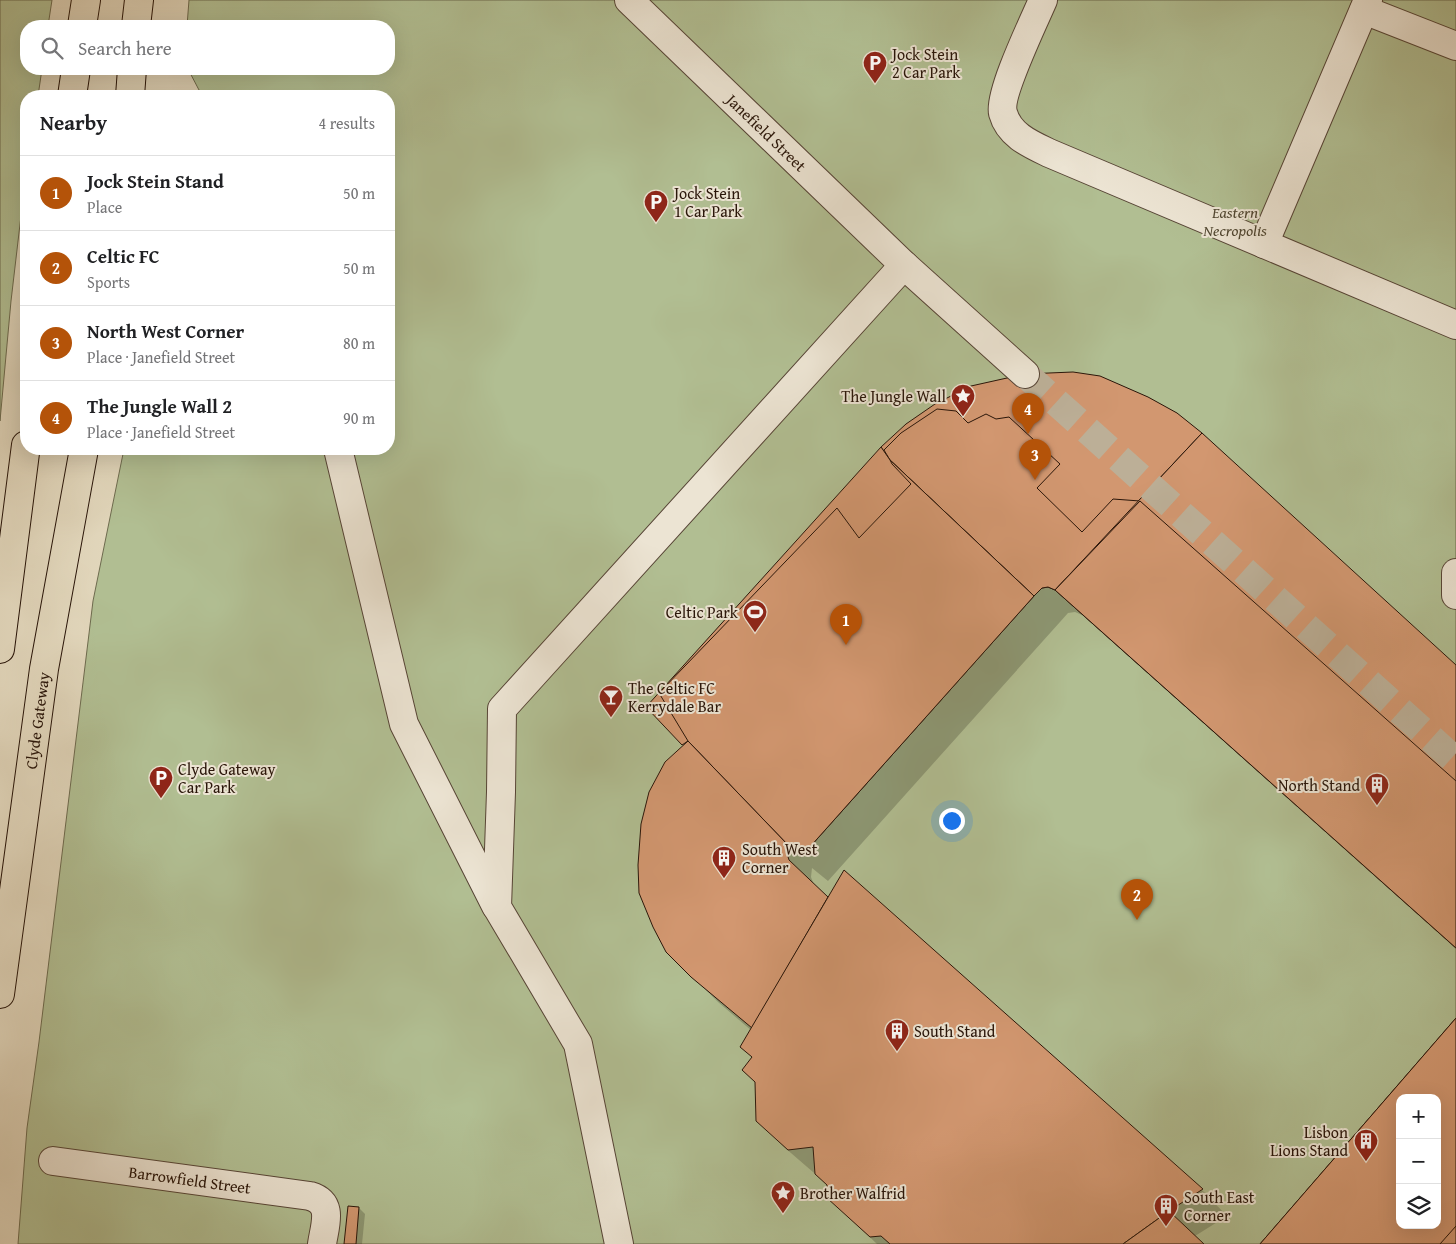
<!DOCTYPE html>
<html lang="en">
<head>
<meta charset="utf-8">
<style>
	:root { --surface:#fff; --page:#f2f2f2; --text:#202124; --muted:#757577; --line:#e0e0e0; --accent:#b45309 }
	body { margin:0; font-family:"Gentium Book Plus",serif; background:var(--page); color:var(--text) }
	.controls { position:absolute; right:15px; bottom:15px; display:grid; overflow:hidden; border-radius:10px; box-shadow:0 5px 20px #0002 }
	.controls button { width:45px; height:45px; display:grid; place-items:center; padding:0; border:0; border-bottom:1px solid var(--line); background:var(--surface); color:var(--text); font:25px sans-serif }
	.you { position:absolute; left:951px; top:820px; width:18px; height:18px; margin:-12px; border:4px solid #fff; border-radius:50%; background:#1a73e8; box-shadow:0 0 0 8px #1a73e833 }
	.badge { display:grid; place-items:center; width:32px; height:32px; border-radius:50%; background:var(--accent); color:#fff; font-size:16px; font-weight:700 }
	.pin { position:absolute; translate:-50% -41px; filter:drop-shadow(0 1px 2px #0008) }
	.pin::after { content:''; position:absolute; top:26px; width:18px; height:15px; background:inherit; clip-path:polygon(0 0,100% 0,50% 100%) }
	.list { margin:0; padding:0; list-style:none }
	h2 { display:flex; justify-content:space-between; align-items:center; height:65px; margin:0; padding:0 20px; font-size:21px }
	h2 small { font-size:16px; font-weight:400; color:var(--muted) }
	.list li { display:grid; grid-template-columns:32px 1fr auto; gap:15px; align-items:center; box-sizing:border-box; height:75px; padding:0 20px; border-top:1px solid var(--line) }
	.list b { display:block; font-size:19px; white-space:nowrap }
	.list p { margin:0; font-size:16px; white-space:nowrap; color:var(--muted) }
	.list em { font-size:16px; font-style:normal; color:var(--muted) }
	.icon { flex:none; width:28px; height:28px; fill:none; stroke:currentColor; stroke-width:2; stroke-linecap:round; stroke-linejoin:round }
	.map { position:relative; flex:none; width:1456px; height:1244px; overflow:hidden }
	.search { position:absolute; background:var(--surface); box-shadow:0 5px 20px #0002; left:20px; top:20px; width:375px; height:55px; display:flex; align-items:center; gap:12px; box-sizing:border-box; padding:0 18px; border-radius:20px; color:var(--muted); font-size:19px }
	.panel { position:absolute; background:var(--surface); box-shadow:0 5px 20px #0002; left:20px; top:90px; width:375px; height:365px; border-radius:20px }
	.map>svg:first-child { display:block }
	.green { fill:#b1be92; stroke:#6d6a4e; fill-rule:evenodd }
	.shadow { fill:#0003 }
	.building { fill:#d29770; stroke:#291509; fill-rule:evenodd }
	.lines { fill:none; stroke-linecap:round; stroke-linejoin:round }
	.minor-tunnel { stroke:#bcaf97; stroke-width:28; stroke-dasharray:28 14; stroke-linecap:butt }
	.minor-casing { stroke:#574536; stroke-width:30 }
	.major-casing { stroke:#291509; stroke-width:30 }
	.minor { stroke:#ece4d3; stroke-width:28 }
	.major { stroke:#e1d6bb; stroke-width:28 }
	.labels { text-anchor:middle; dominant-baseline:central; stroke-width:4; stroke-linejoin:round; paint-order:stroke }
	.poi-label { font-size:16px; fill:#291509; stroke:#ece4d3; text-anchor:start }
	.street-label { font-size:16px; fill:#291509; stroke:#ece4d3 }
	.park-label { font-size:16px; font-style:italic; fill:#524832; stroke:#ece4d3 }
</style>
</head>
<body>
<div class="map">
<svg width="1456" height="1244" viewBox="0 0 1456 1244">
	<rect width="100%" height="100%" fill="#e1d6bb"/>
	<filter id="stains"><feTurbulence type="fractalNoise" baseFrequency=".004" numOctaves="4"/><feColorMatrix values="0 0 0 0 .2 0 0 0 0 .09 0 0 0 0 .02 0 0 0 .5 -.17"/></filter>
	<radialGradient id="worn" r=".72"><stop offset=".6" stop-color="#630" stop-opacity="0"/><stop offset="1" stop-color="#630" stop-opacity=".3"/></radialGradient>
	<g class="green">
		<polygon points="0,0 52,0 48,26 26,26 26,69 42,69 38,96 26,96 26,173 11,301 0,421"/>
		<path d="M189 0H1456V1244H18L27 1128 39 1042 93 601 124 449H389V96H206L199 90 188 69H389V26H187ZM1400 1098H1437V1225H1400Z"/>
	</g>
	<g class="shadow">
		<polygon points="881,449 1456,667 1456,949 1082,615 1075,612 1068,613 1060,622 828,881 812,868 811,877 814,885 828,899 845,872 1202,1190 1227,1216 1195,1236 1203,1244 877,1244 828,1197 828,1185 784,1147 758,1121 756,1083 753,1058 741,1047 752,1031 718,1002 667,951 684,746 647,707"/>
		<polygon points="359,1208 365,1214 362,1244 345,1244"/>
	</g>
	<g class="building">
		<polygon points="1073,372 1100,376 1148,397 1177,413 1202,433 1055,590 1048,587 1042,588 1034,596 890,460 881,447 906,424 935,404 971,386 1025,374"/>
		<polygon points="937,409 956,411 968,423 986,414 996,419 1009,417 1060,464 1037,488 1082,532 1113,499 1140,501 1055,590 1048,587 1042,588 1034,596 890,460 884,450 901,433"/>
		<polygon points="1202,433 1456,665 1456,948 1055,590"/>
		<polygon points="881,447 890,460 1034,596 801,857 787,844 688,741 682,745 646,707"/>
		<polygon points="890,460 1034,596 801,857 787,844 688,741 659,693 837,508 859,538 911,484 892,464"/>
		<polygon points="1140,501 1456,781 1456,948 1055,590"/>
		<polygon points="688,741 787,844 786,850 789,860 828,897 752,1028 691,977 666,952 653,927 639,893 638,865 641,824 649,792 665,762"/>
		<polygon points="844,870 1203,1189 1169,1211 1123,1244 890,1244 881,1236 870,1237 827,1198 827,1185 815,1174 813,1147 788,1150 756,1121 755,1082 742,1070 752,1057 740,1047"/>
		<path d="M1456 1018V1244H1260ZM1400 1098H1437V1225H1400Z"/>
		<path d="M1456 1018V1226L1440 1244H1260ZM1400 1098H1437V1225H1400Z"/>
		<polygon points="348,1206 359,1207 356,1244 344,1244"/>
		<polygon points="1169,1211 1204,1244 1123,1244"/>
	</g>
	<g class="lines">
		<polyline class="minor-tunnel" points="1025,374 1456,761"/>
		<defs>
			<g id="minor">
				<path id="s1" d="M629 0 904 265 1025 374"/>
				<path d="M1043 0C1034 21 998 95 1003 113 1009 135 1030 144 1049 153L1456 325"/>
				<polyline points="1364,10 1456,46"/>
				<polyline points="1264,244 1368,0"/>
				<polyline points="338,449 404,724 496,906"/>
				<polyline points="1456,573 1456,595"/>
				<path id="s2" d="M53 1161 310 1196C334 1203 325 1224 322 1244"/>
				<polyline points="619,1244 578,1044 497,907 501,792 502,709 904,265"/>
			</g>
			<g id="major">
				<polyline points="82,26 86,0"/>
				<polyline points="136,26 139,0"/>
				<polyline points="72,96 76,69"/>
				<polyline points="130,96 132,69"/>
				<polyline points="0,649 26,445"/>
				<path id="s3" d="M0 994 44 669 84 449"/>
			</g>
		</defs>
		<use href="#minor" class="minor-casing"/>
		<use href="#major" class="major-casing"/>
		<use href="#minor" class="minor"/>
		<use href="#major" class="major"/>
	</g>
	<defs>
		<symbol id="parking-pin" viewBox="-11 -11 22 30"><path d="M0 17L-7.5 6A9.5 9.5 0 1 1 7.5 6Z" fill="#8f2418" stroke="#ece4d3"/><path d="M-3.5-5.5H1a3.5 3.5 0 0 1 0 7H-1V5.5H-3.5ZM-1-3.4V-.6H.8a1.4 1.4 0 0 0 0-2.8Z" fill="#fff"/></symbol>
		<symbol id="sight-pin" viewBox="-11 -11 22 30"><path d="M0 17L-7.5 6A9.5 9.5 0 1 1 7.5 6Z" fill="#8f2418" stroke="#ece4d3"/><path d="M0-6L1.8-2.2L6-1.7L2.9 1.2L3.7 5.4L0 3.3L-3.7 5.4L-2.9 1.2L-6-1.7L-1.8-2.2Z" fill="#fff"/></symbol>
		<symbol id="stadium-pin" viewBox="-11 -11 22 30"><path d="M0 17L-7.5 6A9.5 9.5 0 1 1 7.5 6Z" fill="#8f2418" stroke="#ece4d3"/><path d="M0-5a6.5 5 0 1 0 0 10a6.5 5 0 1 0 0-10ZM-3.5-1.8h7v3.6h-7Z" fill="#fff"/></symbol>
		<symbol id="bar-pin" viewBox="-11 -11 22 30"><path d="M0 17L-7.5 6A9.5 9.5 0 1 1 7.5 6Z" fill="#8f2418" stroke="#ece4d3"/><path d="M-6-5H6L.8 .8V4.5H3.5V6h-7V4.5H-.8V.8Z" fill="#fff"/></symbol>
		<symbol id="building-pin" viewBox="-11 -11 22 30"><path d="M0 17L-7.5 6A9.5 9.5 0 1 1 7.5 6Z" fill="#8f2418" stroke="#ece4d3"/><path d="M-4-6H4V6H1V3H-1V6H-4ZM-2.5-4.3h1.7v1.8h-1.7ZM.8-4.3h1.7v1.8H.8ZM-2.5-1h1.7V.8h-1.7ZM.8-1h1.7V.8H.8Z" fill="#fff"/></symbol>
	</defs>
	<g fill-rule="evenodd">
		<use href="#parking-pin" x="861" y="49" width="28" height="38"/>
		<use href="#parking-pin" x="642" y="188" width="28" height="38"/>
		<use href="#sight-pin" x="949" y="382" width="28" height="38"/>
		<use href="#stadium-pin" x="741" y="598" width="28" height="38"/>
		<use href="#bar-pin" x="597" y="683" width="28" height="38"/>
		<use href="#parking-pin" x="147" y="764" width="28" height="38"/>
		<use href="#building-pin" x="1363" y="771" width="28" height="38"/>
		<use href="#building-pin" x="710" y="844" width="28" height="38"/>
		<use href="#building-pin" x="883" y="1017" width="28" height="38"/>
		<use href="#building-pin" x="1352" y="1127" width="28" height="38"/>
		<use href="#sight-pin" x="769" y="1179" width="28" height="38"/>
		<use href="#building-pin" x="1152" y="1192" width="28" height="38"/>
	</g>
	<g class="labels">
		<g class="poi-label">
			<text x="892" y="54">Jock Stein<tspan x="892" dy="18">2 Car Park</tspan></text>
			<text x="674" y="193">Jock Stein<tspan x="674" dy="18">1 Car Park</tspan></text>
			<text x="946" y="396" text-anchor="end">The Jungle Wall</text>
			<text x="738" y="612" text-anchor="end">Celtic Park</text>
			<text x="628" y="688">The Celtic FC<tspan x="628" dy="18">Kerrydale Bar</tspan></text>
			<text x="178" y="769">Clyde Gateway<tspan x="178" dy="18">Car Park</tspan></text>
			<text x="1360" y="785" text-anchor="end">North Stand</text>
			<text x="742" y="849">South West<tspan x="742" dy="18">Corner</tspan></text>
			<text x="914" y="1031">South Stand</text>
			<text x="1348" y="1132" text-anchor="end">Lisbon<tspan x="1348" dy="18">Lions Stand</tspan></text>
			<text x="800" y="1193">Brother Walfrid</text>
			<text x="1184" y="1197">South East<tspan x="1184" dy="18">Corner</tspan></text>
		</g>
		<g class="street-label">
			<text stroke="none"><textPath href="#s1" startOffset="191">Janefield Street</textPath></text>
			<text stroke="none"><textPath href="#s3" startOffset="276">Clyde Gateway</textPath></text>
			<text stroke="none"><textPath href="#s2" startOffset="138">Barrowfield Street</textPath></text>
		</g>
		<g class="park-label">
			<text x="1235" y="212">Eastern<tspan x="1235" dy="18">Necropolis</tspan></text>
		</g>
	</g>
	<rect width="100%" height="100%" filter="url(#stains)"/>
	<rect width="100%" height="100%" fill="url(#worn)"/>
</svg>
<div class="controls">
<button>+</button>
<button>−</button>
<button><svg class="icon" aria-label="layers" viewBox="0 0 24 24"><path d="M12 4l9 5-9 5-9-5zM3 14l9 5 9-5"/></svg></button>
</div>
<div class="you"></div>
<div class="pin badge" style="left:846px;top:645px">1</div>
<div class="pin badge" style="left:1137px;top:920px">2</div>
<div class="pin badge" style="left:1035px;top:480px">3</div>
<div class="pin badge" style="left:1028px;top:434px">4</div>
<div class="search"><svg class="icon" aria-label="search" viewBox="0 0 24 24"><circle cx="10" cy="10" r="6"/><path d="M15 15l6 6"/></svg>Search here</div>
<section class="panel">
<h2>Nearby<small>4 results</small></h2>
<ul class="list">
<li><span class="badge">1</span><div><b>Jock Stein Stand</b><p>Place</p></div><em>50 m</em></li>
<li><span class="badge">2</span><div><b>Celtic FC</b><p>Sports</p></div><em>50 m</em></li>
<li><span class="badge">3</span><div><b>North West Corner</b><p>Place · Janefield Street</p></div><em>80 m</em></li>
<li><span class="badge">4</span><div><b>The Jungle Wall 2</b><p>Place · Janefield Street</p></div><em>90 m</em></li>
</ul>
</section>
</div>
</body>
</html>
